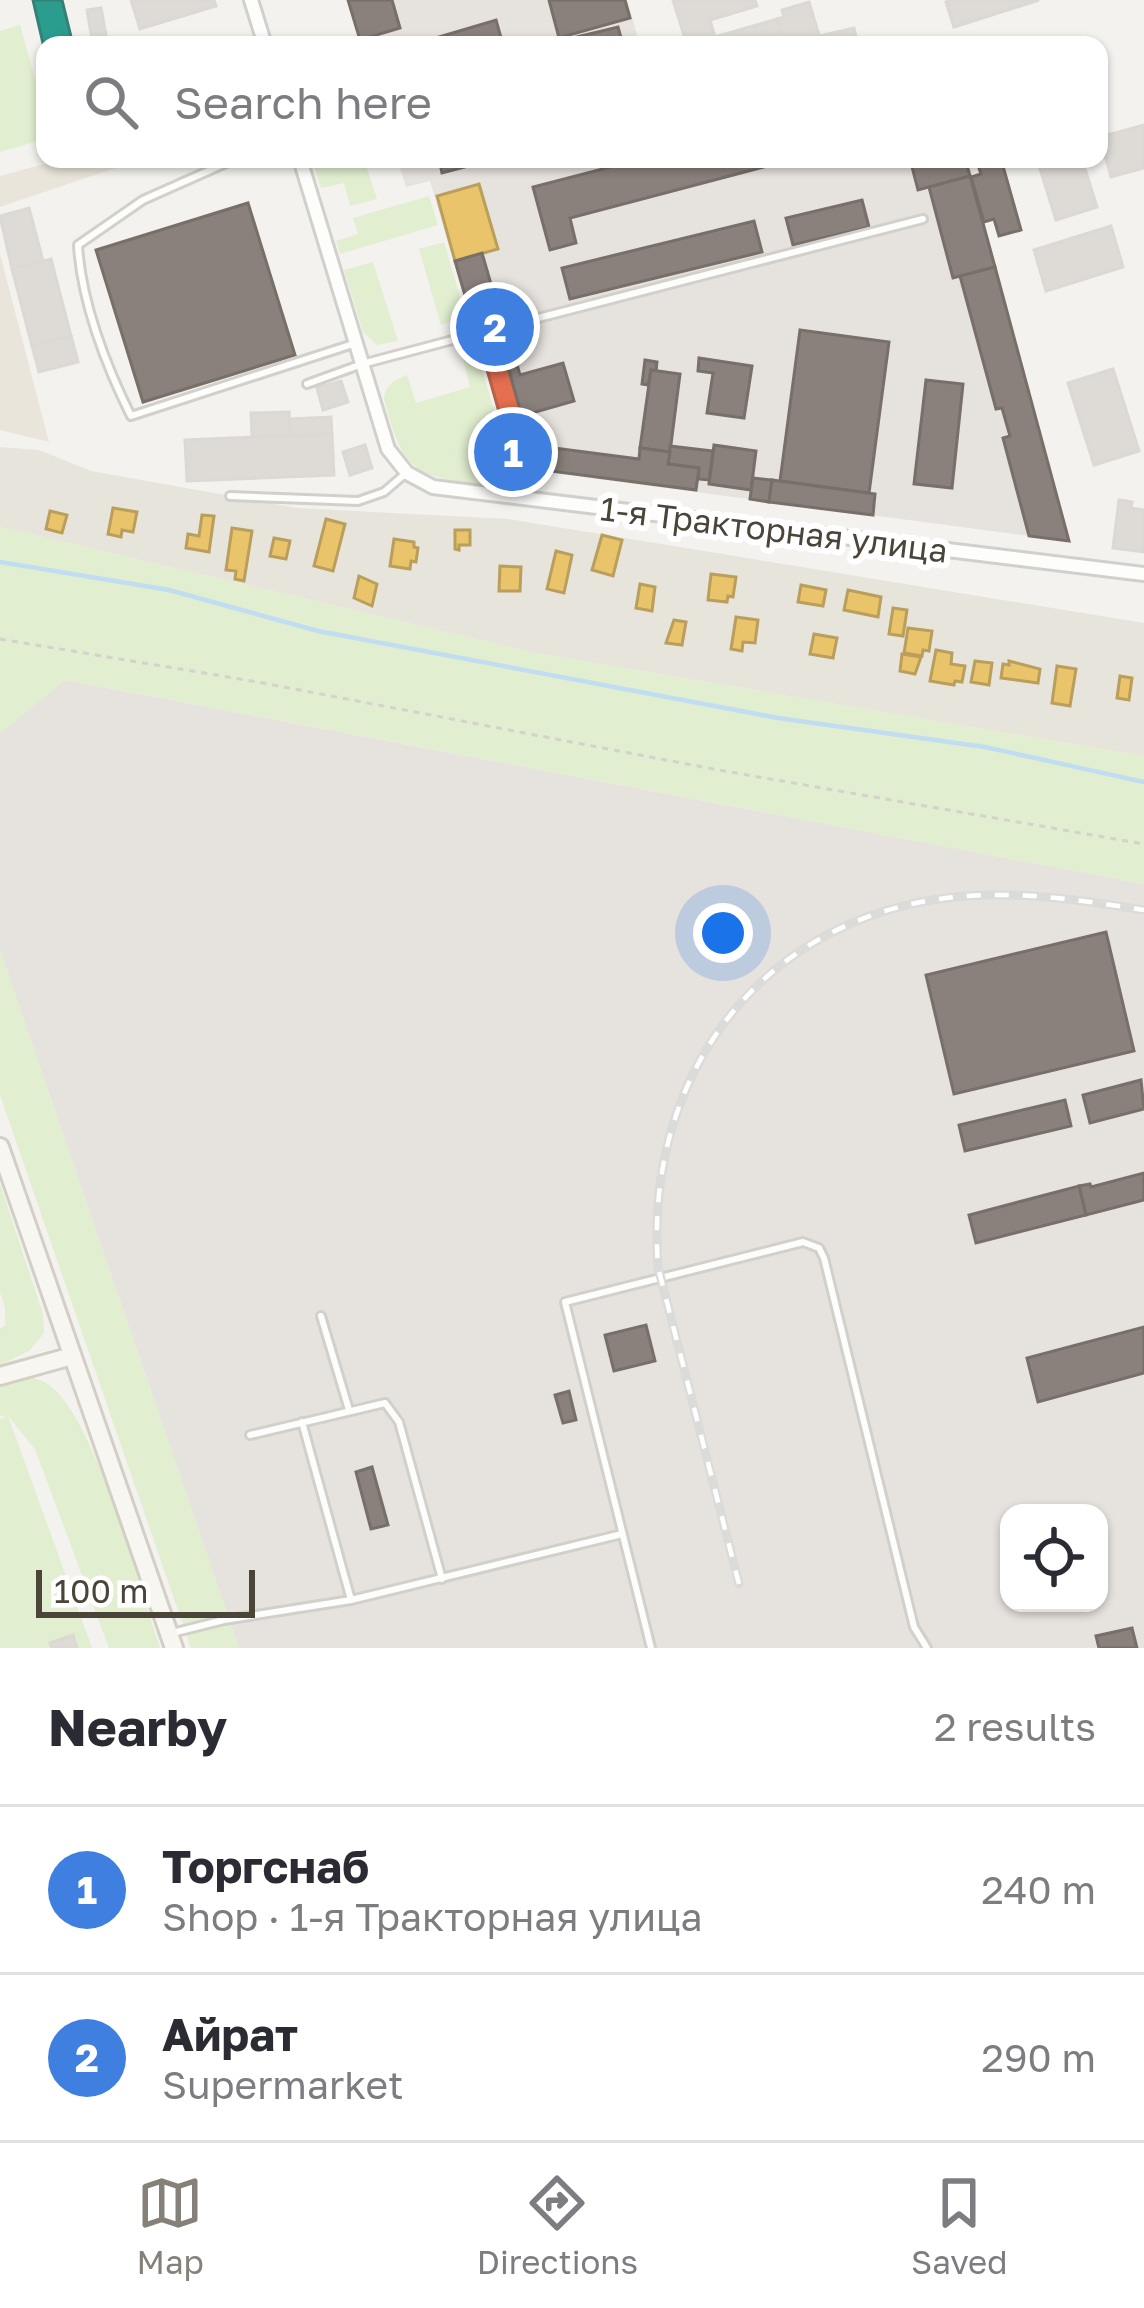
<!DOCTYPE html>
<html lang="en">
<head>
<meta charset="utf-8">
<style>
	:root { --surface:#fff; --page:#f2f2f3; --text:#2b2b33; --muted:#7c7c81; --line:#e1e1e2; --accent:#868178 }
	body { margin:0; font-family:"Golos Text",sans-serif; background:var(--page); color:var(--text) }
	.controls { position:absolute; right:36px; bottom:36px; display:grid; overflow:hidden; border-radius:24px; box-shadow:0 3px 9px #0004 }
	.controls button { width:108px; height:108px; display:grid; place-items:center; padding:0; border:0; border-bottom:3px solid var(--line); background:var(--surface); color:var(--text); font:60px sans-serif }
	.scale { position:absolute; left:36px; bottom:30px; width:219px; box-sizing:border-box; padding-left:12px; border:6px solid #4b4439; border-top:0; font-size:33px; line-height:42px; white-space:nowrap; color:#4b4439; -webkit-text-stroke:9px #fff; paint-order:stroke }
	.you { position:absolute; left:723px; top:933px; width:42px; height:42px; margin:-30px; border:9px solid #fff; border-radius:50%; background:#1a73e8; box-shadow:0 0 0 18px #1a73e833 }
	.badge { display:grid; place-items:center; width:78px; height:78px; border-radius:50%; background:var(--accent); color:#fff; font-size:39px; font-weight:700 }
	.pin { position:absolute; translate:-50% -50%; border:6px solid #fff; box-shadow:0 3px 12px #0006 }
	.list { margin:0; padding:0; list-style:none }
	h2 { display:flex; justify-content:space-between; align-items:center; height:156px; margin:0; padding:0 48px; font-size:51px }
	h2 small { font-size:39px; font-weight:400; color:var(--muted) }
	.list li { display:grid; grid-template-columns:78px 1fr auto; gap:36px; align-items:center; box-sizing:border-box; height:168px; padding:0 48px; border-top:3px solid var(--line) }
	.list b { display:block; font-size:45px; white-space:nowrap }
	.list p { margin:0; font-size:39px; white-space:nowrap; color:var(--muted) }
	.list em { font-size:39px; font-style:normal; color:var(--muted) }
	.icon { flex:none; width:66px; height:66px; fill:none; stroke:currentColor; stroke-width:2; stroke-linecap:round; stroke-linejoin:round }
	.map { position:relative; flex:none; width:1144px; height:1648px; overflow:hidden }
	.search { position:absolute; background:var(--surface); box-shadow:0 3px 9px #0004; left:36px; right:36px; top:36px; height:132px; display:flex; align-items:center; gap:30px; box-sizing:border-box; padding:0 42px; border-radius:24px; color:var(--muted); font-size:45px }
	.sheet { height:492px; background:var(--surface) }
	nav { display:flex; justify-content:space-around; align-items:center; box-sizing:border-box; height:168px; border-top:3px solid var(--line); background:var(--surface); font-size:33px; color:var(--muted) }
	nav a { display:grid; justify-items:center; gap:6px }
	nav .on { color:var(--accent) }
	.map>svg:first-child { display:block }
	.residential { fill:#e7e4dc }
	.industrial { fill:#e6e2de; fill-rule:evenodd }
	.education { fill:#eae5da }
	.green { fill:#e1eecf }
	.homes { fill:#e9c46a; stroke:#ba9e5b; stroke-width:3 }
	.shops { fill:#e76f51; stroke:#b8624a; stroke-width:3 }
	.schools { fill:#2a9d8f; stroke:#348275; stroke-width:3 }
	.industry { fill:#8a817c; stroke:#776f68; stroke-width:3 }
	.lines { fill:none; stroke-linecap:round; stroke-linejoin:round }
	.stream { stroke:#c0ddf1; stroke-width:4.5 }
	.building { fill:#dedbd6; stroke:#dcd9d4; stroke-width:3 }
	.lane-casing { stroke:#d2d0cb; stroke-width:12 }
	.street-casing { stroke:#d2d0cb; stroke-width:18 }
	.secondary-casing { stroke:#d3cfc5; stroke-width:22 }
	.path { stroke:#d3d2cc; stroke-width:3; stroke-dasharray:6 6; stroke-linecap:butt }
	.lane { stroke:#fdfdfc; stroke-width:6 }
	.street { stroke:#fdfdfc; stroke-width:12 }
	.secondary { stroke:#f7f6f1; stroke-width:16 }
	.rail-casing { stroke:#dbdbda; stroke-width:9 }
	.rail { stroke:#fff; stroke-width:4.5; stroke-dasharray:14; stroke-linecap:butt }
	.labels { text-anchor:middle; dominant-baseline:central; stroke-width:12; stroke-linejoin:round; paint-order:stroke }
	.street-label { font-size:33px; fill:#4b4439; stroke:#fff }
</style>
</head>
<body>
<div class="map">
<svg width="1144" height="1648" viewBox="0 0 1144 1648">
	<rect width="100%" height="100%" fill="#f4f2ee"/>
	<polygon class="residential" points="0,447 39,450 91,471 298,508 508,519 1144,623 1144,756 535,653 0,527"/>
	<g class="industrial">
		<polygon points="348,0 627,0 640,45 362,45"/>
		<polygon points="397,159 968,159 1068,541 514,468 430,181 406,187"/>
		<path d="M65 680 1144 884V1648H239L0 950V733ZM1009 1513H1099V1603H1009Z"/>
	</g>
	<g class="education">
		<polygon points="62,159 142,159 0,207 0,176"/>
		<polygon points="0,254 49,442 0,430"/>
	</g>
	<g class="green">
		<polygon points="20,25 45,114 45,139 0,152 0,31"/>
		<polygon points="312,159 364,159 377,199 350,206 344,183 321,188"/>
		<polygon points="429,196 438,225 340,254 336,241 358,234 353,218"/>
		<polygon points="444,242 466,317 441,325 419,249"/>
		<polygon points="373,262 398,341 377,345 363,332 344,270"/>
		<path d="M476 351 509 458 496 488C419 474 405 481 384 399 385 385 394 380 407 375L416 403 470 387 462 355Z"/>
		<polygon points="0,527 535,653 1144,756 1144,884 66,680 0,733"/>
		<polygon points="0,950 239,1648 191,1648 0,1095"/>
		<polygon points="0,1184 43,1314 44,1333 29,1351 0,1365 0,1329 5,1325 5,1308 0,1292"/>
		<path d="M20 1377C33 1377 43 1379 54 1389 98 1429 139 1586 160 1648H109L35 1449 8 1416 92 1648H0V1419L7 1417 0 1416V1382Z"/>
	</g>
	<g class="homes">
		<polygon points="479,184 498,249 455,261 437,196"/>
		<polygon points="113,508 137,512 133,532 122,530 121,537 108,534"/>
		<polygon points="50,511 67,515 62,533 46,529"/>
		<polygon points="202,515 214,516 209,552 186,548 188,534 199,536"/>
		<polygon points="326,519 345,524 333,571 314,566"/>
		<polygon points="232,528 252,531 244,581 235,579 236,571 226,570"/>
		<polygon points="455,530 470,530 470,545 459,545 459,550 455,549"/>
		<polygon points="602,535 622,540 613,576 592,570"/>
		<polygon points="274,538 290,541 286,559 270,556"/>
		<polygon points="394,539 414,542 414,547 418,548 416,562 411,561 410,569 390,566"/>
		<polygon points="556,551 572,555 564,593 547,589"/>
		<polygon points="500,566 521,567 520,591 499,591"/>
		<polygon points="711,574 736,577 733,597 728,596 727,602 708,600"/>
		<polygon points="359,576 377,584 372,606 354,598"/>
		<polygon points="640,584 655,587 652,611 636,608"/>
		<polygon points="801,585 826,590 823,606 798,602"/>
		<polygon points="848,590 881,597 878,617 844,610"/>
		<polygon points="893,608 907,610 903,636 889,634"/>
		<polygon points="736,617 758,620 755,643 743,642 742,651 731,649"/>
		<polygon points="674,620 686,622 682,645 666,643"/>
		<polygon points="908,628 932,631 929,651 923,650 922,656 904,653"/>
		<polygon points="814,634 837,638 833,658 810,654"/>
		<polygon points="936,650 952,653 951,664 965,666 962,682 955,681 954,685 930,681"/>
		<polygon points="902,654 921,657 915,674 900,671"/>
		<polygon points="975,661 992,663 989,685 971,682"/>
		<polygon points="1009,661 1040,669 1038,683 1001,678 1003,664 1009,665"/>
		<polygon points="1057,666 1076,669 1070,706 1052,703"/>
		<polygon points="1120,676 1132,678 1129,700 1117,698"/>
	</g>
	<g class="shops">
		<polygon points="511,312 518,337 481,348 473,323"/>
		<polygon points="504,353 535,463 515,468 484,359"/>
	</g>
	<polygon class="schools" points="33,0 62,0 73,45 45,45 45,52"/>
	<g class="industry">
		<polygon points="348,0 392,0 400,28 360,40"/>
		<polygon points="549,0 625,0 630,18 559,38"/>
		<polygon points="496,20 503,45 412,45"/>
		<polygon points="618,27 623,45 545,45 560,41"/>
		<polygon points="439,159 495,159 442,173"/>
		<polygon points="641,159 794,159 570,218 576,243 550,250 533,187"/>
		<polygon points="910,159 965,159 970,176 918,190"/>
		<polygon points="976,159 1001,159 1021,230 999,236 994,219 984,222 971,177 981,174"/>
		<polygon points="970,176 995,267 953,278 929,187"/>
		<polygon points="862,200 869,227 793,245 786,218"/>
		<polygon points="248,203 295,355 143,402 96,250"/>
		<polygon points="754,221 762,252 570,299 562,268"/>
		<polygon points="482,253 500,315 473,323 455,261"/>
		<polygon points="995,267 1069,541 1029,536 1003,438 1010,436 1002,408 996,409 960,276"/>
		<polygon points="800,330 889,342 869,493 780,481"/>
		<polygon points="510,340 520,375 563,363 574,401 522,416 504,353 484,359 481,348"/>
		<polygon points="699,358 752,366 744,418 707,413 713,373 698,371"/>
		<polygon points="645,360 657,362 656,371 651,370 648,385 642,384"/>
		<polygon points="651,370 680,374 670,452 640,448"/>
		<polygon points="926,380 963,384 952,488 914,484"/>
		<polygon points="714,445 756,451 751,490 709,484"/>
		<polygon points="670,446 713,451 709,480 698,479 699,468 668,464"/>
		<polygon points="554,448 639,459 640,448 670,452 668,464 699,468 696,490 551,471"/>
		<polygon points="753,478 772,480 769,502 750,499"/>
		<polygon points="772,480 875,494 873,515 769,502"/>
		<polygon points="1106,932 1134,1051 954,1094 926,975"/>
		<polygon points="1141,1080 1144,1109 1090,1123 1083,1095"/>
		<polygon points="1065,1100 1071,1126 965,1151 959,1125"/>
		<polygon points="1144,1173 1144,1200 1086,1215 1079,1186 1090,1184 1091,1187"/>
		<polygon points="1079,1186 1086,1215 976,1243 969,1215"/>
		<polygon points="646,1325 655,1361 614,1371 605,1335"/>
		<polygon points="1144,1327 1144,1373 1038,1402 1027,1358"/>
		<polygon points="569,1391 576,1420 563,1423 555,1395"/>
		<polygon points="372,1467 388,1525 371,1529 356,1472"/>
		<polygon points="1132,1628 1137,1648 1099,1648 1096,1636"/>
	</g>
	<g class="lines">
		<polyline class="stream" points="0,562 169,590 318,631 778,718 985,747 1144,782"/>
	</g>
	<g class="building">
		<polygon points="131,0 214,0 216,6 140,29"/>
		<polygon points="673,0 755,0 757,6 710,20 715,37 777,19 785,45 687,45"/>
		<polygon points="953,0 1039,0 954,27 946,2"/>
		<polygon points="809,2 822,45 785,45 777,19 784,17 782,10"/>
		<polygon points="101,8 107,40 118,38 120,45 93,45 87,10"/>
		<polygon points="854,28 858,45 822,45 819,36"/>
		<polygon points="1144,125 1144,168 1111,177 1100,137"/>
		<polygon points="1037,159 1082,159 1097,207 1056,220"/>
		<polygon points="29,208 43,261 12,269 0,216"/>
		<polygon points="1111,226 1123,267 1046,291 1034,250"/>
		<polygon points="51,259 71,336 32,346 12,269"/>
		<polygon points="71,336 78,362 39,372 32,346"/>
		<polygon points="1113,369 1139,451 1094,465 1068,383"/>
		<polygon points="341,381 348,402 323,410 317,388"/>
		<polygon points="289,412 290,436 252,437 251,413"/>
		<polygon points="331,417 332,434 290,436 289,419"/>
		<polygon points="332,434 334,475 187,481 185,440"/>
		<polygon points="365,445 372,468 350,475 343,452"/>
		<polygon points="1119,500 1132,502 1131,508 1144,510 1144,552 1113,548"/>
		<polygon points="73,1635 77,1648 52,1648 50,1643"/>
	</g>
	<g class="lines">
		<defs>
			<g id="lane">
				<path d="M235 159 143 200 78 245C81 301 106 366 131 416L356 343"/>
				<polyline points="515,324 923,219"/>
				<polyline points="307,384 362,364 475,334"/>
				<polyline points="230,496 358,501 384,492 405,474"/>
				<polyline points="321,1316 349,1410"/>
				<polyline points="302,1422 351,1600"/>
				<polyline points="250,1435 385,1403 399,1422 442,1579"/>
				<polyline points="172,1633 224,1620 351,1600 622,1534"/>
				<polyline points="651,1648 565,1302 803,1242 819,1248 824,1258 914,1627 927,1648"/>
			</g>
			<g id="street">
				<polyline points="251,0 265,45"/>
				<polyline points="300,159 388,449 407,473 433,487 1144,574"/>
			</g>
			<g id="secondary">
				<polyline points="0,1147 174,1648"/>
				<polyline points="0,1376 72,1356"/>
			</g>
		</defs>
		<use href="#lane" class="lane-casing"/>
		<use href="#street" class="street-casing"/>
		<use href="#secondary" class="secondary-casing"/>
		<polyline class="path" points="0,639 258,682 713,769 1144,844"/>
		<use href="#lane" class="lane"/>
		<use href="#street" class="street"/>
		<use href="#secondary" class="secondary"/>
		<defs>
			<path id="rail" d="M739 1584 658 1267C643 1061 778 898 990 895 1042 894 1093 902 1144 910"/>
		</defs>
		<use href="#rail" class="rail-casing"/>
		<use href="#rail" class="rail"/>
	</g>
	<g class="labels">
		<g class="street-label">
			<text transform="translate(774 529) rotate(7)">1-я Тракторная улица</text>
		</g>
	</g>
</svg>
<div class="controls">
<button><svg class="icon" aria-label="locate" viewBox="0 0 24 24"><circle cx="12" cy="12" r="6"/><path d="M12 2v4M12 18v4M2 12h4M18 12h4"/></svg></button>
</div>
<div class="scale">100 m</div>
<div class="you"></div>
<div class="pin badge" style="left:513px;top:452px;background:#3f7fe0">1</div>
<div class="pin badge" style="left:495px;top:327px;background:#3f7fe0">2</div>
<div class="search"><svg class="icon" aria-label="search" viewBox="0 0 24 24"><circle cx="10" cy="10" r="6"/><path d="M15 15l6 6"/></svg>Search here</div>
</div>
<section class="sheet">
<h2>Nearby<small>2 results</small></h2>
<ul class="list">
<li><span class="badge" style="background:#3f7fe0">1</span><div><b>Торгснаб</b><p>Shop · 1-я Тракторная улица</p></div><em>240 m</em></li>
<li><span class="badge" style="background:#3f7fe0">2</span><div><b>Айрат</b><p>Supermarket</p></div><em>290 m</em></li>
</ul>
</section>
<nav>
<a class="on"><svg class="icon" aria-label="map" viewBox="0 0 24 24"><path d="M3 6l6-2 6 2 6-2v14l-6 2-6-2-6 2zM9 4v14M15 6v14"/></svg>Map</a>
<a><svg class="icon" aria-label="directions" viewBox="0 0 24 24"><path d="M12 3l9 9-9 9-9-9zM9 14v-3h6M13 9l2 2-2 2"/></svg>Directions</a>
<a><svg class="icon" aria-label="saved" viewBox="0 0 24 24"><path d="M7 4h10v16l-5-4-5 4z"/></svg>Saved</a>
</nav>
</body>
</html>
